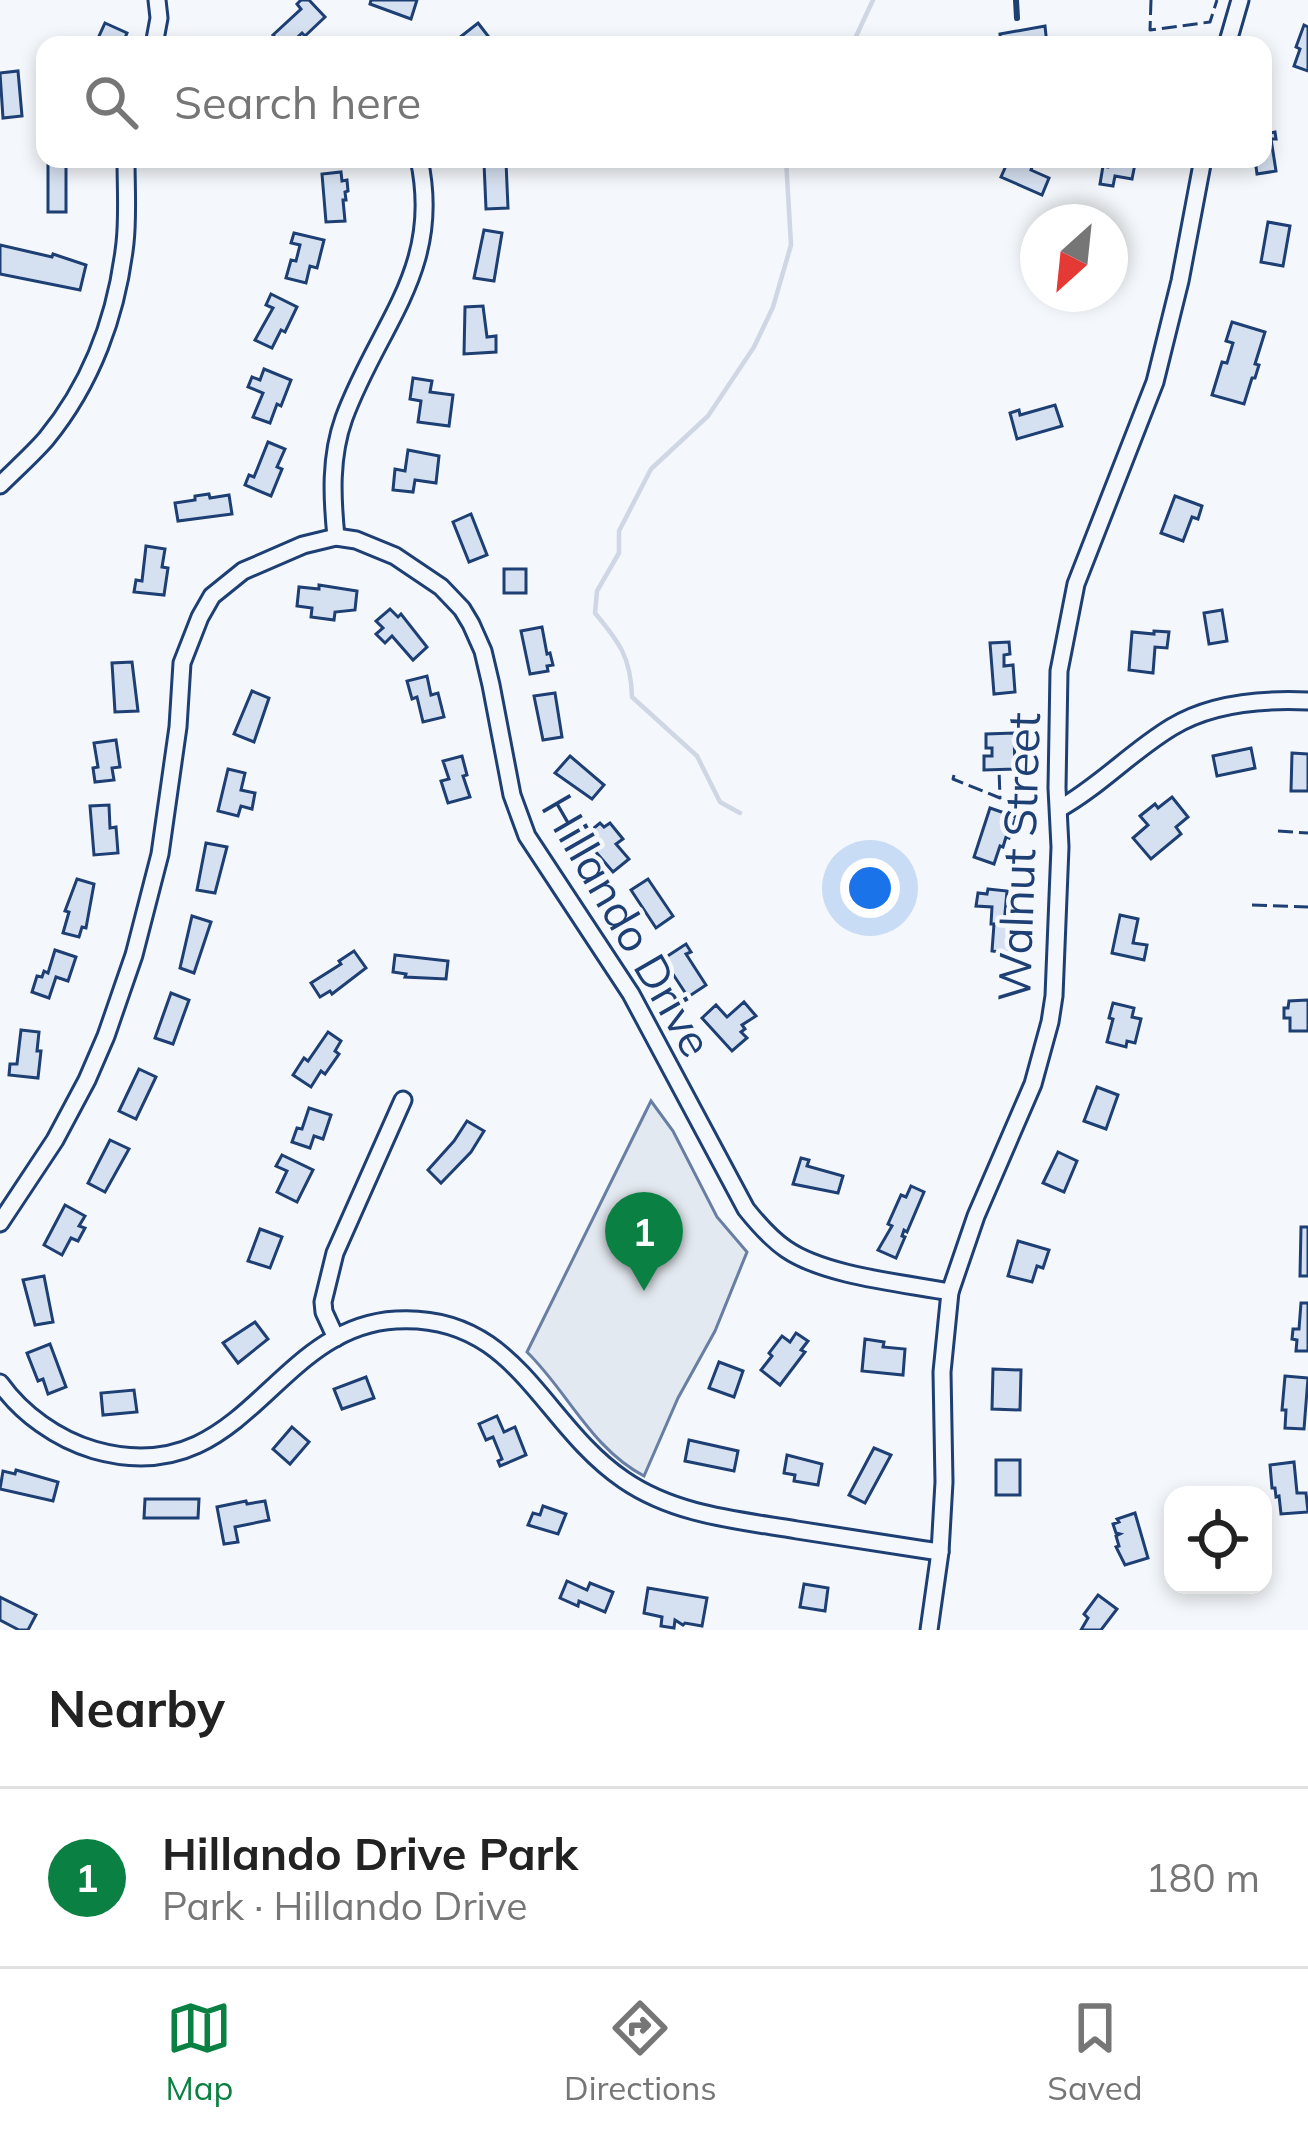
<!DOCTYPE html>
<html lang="en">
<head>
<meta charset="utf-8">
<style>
	:root { --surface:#fff; --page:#f2f2f2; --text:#222; --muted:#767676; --line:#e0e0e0; --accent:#0b8043 }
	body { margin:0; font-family:Mulish,sans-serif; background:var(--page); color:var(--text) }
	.controls { position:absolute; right:36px; bottom:36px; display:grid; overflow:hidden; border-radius:24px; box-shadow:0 6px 18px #0003 }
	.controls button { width:108px; height:108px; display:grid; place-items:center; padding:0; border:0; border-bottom:3px solid var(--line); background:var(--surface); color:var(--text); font:60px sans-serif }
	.compass { position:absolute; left:1020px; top:204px; width:108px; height:108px; border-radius:50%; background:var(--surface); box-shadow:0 6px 18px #0003; rotate:207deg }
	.you { position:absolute; left:870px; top:888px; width:42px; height:42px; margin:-30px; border:9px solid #fff; border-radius:50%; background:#1a73e8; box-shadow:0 0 0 18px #1a73e833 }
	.badge { display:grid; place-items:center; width:78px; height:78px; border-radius:50%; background:var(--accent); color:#fff; font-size:39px; font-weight:700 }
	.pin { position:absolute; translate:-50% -99px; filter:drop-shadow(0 3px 6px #0008) }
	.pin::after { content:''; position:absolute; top:63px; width:42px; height:36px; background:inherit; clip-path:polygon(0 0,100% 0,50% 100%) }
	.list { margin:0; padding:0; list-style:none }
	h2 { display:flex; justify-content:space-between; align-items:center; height:156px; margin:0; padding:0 48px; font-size:51px }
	h2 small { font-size:39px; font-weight:400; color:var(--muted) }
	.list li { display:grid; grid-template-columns:78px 1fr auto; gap:36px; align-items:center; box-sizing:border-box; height:180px; padding:0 48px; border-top:3px solid var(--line) }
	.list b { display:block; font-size:45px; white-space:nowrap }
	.list p { margin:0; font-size:39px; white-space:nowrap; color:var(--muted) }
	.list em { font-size:39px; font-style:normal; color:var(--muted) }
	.icon { flex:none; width:66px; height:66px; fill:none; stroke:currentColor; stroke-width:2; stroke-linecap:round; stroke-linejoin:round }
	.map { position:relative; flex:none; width:1308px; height:1630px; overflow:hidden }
	.search { position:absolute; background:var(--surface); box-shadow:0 6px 18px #0003; left:36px; right:36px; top:36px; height:132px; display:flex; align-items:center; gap:30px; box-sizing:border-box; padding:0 42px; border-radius:24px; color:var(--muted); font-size:45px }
	.sheet { height:336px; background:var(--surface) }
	nav { display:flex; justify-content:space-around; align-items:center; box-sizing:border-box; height:168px; border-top:3px solid var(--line); background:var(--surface); font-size:33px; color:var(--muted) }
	nav a { display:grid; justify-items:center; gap:6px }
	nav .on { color:var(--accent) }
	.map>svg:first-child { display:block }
	.green { fill:#e3e9f0; stroke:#687fa3; stroke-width:3 }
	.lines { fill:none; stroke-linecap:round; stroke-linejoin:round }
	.stream { stroke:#cfd7e4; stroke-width:4.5 }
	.building { fill:#d5e0f0; stroke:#1d3f73; stroke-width:3 }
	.street-casing { stroke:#1d3f73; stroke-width:21 }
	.street { stroke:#f4f7fb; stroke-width:15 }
	.fence { stroke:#1d3f73; stroke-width:3; stroke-dasharray:15 6; stroke-linecap:butt }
	.wall { stroke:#1d3f73; stroke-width:6 }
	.labels { text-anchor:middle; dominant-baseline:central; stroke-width:9; stroke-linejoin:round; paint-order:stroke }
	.street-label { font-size:45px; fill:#1d3f73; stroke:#f4f7fb }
</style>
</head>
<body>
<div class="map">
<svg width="1308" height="1630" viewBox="0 0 1308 1630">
	<rect width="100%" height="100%" fill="#f4f7fb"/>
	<path class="green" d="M651 1101 673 1131 717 1217 747 1252 715 1331 678 1398 644 1476C591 1448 568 1392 527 1352Z"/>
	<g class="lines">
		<g class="stream">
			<polyline points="852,45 873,0"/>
			<path d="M740 813 720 802 697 756 632 697C631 657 619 642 595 613L597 591 619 553V531L651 469 708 416 754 347 773 307 791 245 786 159"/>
		</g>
	</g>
	<g class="building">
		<polygon points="301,0 309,0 325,17 305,36 302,33 289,45 283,45 273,35 301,9 297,4"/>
		<polygon points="371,0 417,0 411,19 370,4"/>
		<polygon points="105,23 127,33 122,45 95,45"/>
		<polygon points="478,23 495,45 465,45 459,38"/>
		<polygon points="1304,25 1308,27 1308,71 1294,66 1300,49 1296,47"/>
		<polygon points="1045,26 1047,45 1001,45 1000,34"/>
		<polygon points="18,71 22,116 3,118 0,73"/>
		<polygon points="1268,118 1270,133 1275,132 1276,139 1271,139 1276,171 1257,174 1255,159 1263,159 1263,119"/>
		<rect x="48" y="159" width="18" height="53"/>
		<polygon points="1009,159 1032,167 1031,170 1049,178 1042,195 1001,177"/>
		<polygon points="1110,159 1136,159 1132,179 1115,176 1113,186 1100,184 1103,166 1108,167"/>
		<polygon points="506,162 508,208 486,209 484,163"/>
		<polygon points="341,172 342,181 347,180 348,191 345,192 346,200 343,200 345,221 326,222 322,174"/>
		<polygon points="1268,222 1290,226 1283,266 1261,262"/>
		<polygon points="484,230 502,233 494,281 474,278"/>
		<polygon points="294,233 324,240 317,268 310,266 306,283 286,278 291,260 296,261 300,245 291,243"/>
		<polygon points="0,245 52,257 53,254 86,265 80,290 0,274"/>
		<polygon points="271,294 297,307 285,332 281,330 272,348 255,340 273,308 266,305"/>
		<polygon points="483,306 487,337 496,336 496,352 464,354 465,307"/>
		<polygon points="1232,322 1265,332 1255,364 1259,365 1255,378 1252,378 1244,404 1212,395 1222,362 1227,363 1233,343 1226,341"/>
		<polygon points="264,369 291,380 281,406 277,404 270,423 253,417 263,393 248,387 252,377 260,380"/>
		<polygon points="413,378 432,381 430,392 453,395 449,426 418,422 421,401 410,399"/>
		<polygon points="1055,405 1062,426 1017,439 1010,413 1019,410 1020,415"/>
		<polygon points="268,442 285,449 277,467 282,469 271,496 245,485 249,475 254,477"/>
		<polygon points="408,450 439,456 436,483 415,480 413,492 393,490 395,469 405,471"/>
		<polygon points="209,494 210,498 229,495 232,514 178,521 175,503 195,500 195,496"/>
		<polygon points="1175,496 1202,506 1198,519 1192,517 1183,541 1161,533"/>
		<polygon points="471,514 487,555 469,562 453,522"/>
		<polygon points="146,546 165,549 162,567 168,568 164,595 134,592 136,580 142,581"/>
		<rect x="504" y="569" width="22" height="24"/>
		<polygon points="319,585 357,591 355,610 335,612 334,620 311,617 312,608 297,606 299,587 319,589"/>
		<polygon points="390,609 398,617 401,614 427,647 413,660 392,636 385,643 376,634 383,628 376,621"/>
		<polygon points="1222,610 1227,641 1209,644 1204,613"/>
		<polygon points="542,627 547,654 550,653 553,665 547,666 548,671 530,674 521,631"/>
		<polygon points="1154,631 1169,632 1167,648 1155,647 1153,673 1129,670 1132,632 1154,634"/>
		<polygon points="1009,642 1010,654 1004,655 1004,666 1013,665 1015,692 994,694 990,643"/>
		<polygon points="132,662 138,711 115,712 112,663"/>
		<polygon points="427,676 431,695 438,693 444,717 423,722 417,697 412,699 407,681"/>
		<polygon points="252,691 269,698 254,742 234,734"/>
		<polygon points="555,693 562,737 543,740 534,696"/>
		<polygon points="1014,733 1015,769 984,770 984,756 992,756 992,748 986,748 986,734"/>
		<polygon points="116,740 120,767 112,768 114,780 95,782 93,768 98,767 94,743"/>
		<polygon points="1251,748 1255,768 1217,776 1213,756"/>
		<polygon points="1292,753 1308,754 1308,791 1291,791"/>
		<polygon points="462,756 467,775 463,776 470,797 448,803 441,781 449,779 443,761"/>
		<polygon points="570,756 604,785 592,799 555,773"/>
		<polygon points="228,769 245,773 241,790 255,793 252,809 241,806 238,816 218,811"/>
		<polygon points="1172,797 1188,817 1176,827 1181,834 1151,859 1133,838 1148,825 1140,816 1155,804 1158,808"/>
		<polygon points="109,805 110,828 116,827 118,853 94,855 90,806"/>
		<polygon points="990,808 1016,817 1009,838 1006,837 1003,847 1000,846 994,864 974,857"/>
		<polygon points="600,823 604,827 610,823 623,839 616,844 629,859 613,872 583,837"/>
		<polygon points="206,843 227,847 215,893 197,890"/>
		<polygon points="77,879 94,884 86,928 82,927 79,937 63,933 69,912 65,911"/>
		<polygon points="648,879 673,916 656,928 631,890"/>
		<polygon points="988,889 1007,891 1004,925 1011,925 1008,953 992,951 994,924 991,924 992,907 976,906 978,893 987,894"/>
		<polygon points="1120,915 1138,919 1133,943 1147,945 1144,960 1112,953"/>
		<polygon points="192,916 211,922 194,973 180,968"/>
		<polygon points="686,944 691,952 686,954 706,985 688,997 663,959"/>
		<polygon points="55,950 76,957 68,981 56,977 49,998 32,992 37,976 42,977 44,971 48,973"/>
		<polygon points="354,951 366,968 332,994 330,991 320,997 311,983 341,964 339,961"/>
		<polygon points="395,955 448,961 446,979 405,977 406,974 393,972"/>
		<polygon points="171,993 189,1000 173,1044 155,1038"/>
		<polygon points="1308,1000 1308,1031 1290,1031 1290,1018 1284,1018 1284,1008 1288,1008 1289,1001"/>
		<polygon points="744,1002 756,1016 742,1025 745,1029 741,1032 747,1038 732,1051 702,1018 716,1005 727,1017"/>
		<polygon points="1113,1003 1134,1008 1132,1017 1141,1019 1135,1043 1127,1041 1126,1047 1107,1042 1113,1019 1109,1018"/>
		<polygon points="21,1030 39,1032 37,1051 41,1051 38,1078 9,1075 10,1064 17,1064"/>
		<polygon points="328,1032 341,1041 335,1051 339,1054 325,1074 321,1071 311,1087 293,1075 304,1058 308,1061"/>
		<polygon points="139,1069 156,1077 136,1119 119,1111"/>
		<polygon points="1097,1087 1118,1095 1106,1129 1084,1121"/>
		<polygon points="309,1108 331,1115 323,1139 314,1136 310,1148 292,1142 297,1128 302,1129"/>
		<polygon points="467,1121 484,1131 471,1152 441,1183 428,1170 454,1141"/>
		<polygon points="110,1140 129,1149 105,1192 88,1183"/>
		<polygon points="1058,1152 1077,1161 1064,1192 1043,1183"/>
		<polygon points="282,1155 313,1170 297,1202 277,1192 287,1171 276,1166"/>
		<polygon points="801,1158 809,1160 807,1166 843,1176 838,1193 793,1184"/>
		<polygon points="911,1186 924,1192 907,1232 904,1230 902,1236 905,1237 896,1258 878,1250 892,1226 888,1224 901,1195 906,1197"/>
		<polygon points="65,1205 85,1216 79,1226 85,1228 78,1241 71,1238 62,1255 44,1245"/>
		<polygon points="1301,1227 1308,1227 1308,1276 1300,1276"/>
		<polygon points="260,1229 282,1237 270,1268 248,1261"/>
		<polygon points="1018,1241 1049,1250 1043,1268 1037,1266 1032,1282 1008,1276"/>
		<polygon points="44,1276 53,1322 35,1325 23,1280"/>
		<polygon points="1301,1303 1308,1303 1308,1351 1296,1351 1297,1340 1292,1339 1293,1329 1299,1329"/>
		<polygon points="255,1322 268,1339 238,1363 223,1343"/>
		<polygon points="796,1333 808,1341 801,1350 805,1352 780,1385 761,1370 772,1356 769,1353 782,1336 790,1342"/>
		<polygon points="865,1339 884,1342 883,1347 905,1349 903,1375 862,1371"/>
		<polygon points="50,1344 66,1387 48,1394 43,1379 38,1381 27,1353"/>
		<polygon points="719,1362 743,1371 734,1397 709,1388"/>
		<polygon points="993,1369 1021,1370 1020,1410 992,1409"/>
		<polygon points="1285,1376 1308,1378 1304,1429 1285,1428 1286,1410 1282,1410"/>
		<polygon points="366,1377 374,1398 342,1409 334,1389"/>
		<polygon points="134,1390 137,1412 103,1415 101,1393"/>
		<polygon points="497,1416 504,1432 515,1427 526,1455 500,1466 498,1461 502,1459 493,1437 486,1440 479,1424"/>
		<polygon points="292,1427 309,1442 290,1464 273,1449"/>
		<polygon points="689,1440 738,1451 734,1471 685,1461"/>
		<polygon points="874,1448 891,1455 865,1503 849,1495"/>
		<polygon points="787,1455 822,1464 818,1485 794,1481 795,1475 784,1473"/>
		<rect x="996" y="1460" width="24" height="35"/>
		<polygon points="1294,1462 1297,1493 1306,1493 1308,1512 1281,1514 1279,1496 1276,1497 1275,1488 1272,1488 1270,1465"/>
		<polygon points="16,1470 58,1482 53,1501 0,1489 3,1471 15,1474"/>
		<polygon points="145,1499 199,1499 198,1518 144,1518"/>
		<polygon points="246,1501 247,1504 265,1501 269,1520 235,1527 238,1542 224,1544 217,1507"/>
		<polygon points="543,1506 566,1514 558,1534 528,1525 533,1513 540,1515"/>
		<polygon points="1135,1513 1148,1558 1125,1565 1116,1547 1119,1546 1116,1536 1120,1534 1116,1533 1113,1524 1119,1522 1117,1519"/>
		<polygon points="567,1581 587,1590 590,1583 613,1592 605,1612 579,1601 578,1606 560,1598"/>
		<polygon points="804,1584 828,1588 825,1611 800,1607"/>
		<polygon points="648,1588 707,1598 702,1626 685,1623 683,1625 675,1620 674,1628 661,1626 662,1617 644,1613"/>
		<polygon points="1098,1595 1117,1609 1101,1630 1081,1630 1088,1618 1084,1614"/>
		<polygon points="0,1597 36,1615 28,1630 19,1630 0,1620"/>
	</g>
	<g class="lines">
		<defs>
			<g id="street">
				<polyline points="154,45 159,18 157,0"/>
				<polyline points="1227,45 1240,0"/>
				<path d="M0 485C15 470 32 455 46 439 92 383 117 314 125 243 128 216 126 187 126 159"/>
				<path d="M336 537C332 497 330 457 344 418 379 323 443 269 419 159"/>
				<path d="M1059 809C1100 786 1132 751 1172 727 1211 703 1263 699 1308 701"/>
				<path d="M0 1223 55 1140 87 1080 106 1036 134 955 160 854 178 727 182 663 200 617 212 596 243 571 303 545 336 537 356 540 395 556 441 587 462 609 471 624 483 651 491 685 512 795 527 836 631 994 746 1209C758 1224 770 1238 786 1249 825 1276 902 1283 950 1292"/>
				<polyline points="336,1338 324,1312 323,1302 335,1253 403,1100"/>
				<path d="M0 1383C22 1414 57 1439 94 1450 245 1493 271 1327 396 1320 517 1313 540 1423 624 1480 675 1515 737 1520 797 1530 844 1537 892 1545 940 1552"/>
				<polyline points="929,1630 940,1552 944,1482 942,1372 950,1292 976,1216 1033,1084 1050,1022 1054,996 1060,847 1057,788 1059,671 1076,584 1155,382 1180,281 1203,159"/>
			</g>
		</defs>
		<use href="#street" class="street-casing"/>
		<use href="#street" class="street"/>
		<g class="fence">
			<polyline points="1151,0 1150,30 1210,22 1217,0"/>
			<polyline points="954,775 953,779 1000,798 999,769"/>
			<polyline points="1278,831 1308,833"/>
			<polyline points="1252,905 1308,907"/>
		</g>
		<polyline class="wall" points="1016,0 1017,18"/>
	</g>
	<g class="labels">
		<g class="street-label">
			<text transform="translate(1018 857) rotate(-88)">Walnut Street</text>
			<text transform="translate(628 925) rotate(60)">Hillando Drive</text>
		</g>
	</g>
</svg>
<div class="controls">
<button><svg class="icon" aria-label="locate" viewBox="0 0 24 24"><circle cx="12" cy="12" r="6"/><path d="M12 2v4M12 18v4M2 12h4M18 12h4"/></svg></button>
</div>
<svg class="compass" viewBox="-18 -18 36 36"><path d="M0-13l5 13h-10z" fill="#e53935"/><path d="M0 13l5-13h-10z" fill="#767676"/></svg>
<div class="you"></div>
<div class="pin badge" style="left:644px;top:1291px">1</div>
<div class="search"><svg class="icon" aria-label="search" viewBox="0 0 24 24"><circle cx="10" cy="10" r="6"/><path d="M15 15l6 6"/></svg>Search here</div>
</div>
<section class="sheet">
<h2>Nearby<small></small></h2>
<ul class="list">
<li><span class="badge">1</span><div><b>Hillando Drive Park</b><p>Park · Hillando Drive</p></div><em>180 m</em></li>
</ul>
</section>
<nav>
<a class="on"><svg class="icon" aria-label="map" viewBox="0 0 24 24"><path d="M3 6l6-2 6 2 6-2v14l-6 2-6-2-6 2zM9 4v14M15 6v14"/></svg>Map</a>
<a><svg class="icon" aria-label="directions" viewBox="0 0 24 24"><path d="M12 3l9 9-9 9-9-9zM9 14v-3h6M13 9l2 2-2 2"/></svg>Directions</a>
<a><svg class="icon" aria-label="saved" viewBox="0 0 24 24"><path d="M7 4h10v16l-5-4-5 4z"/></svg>Saved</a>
</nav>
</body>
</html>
